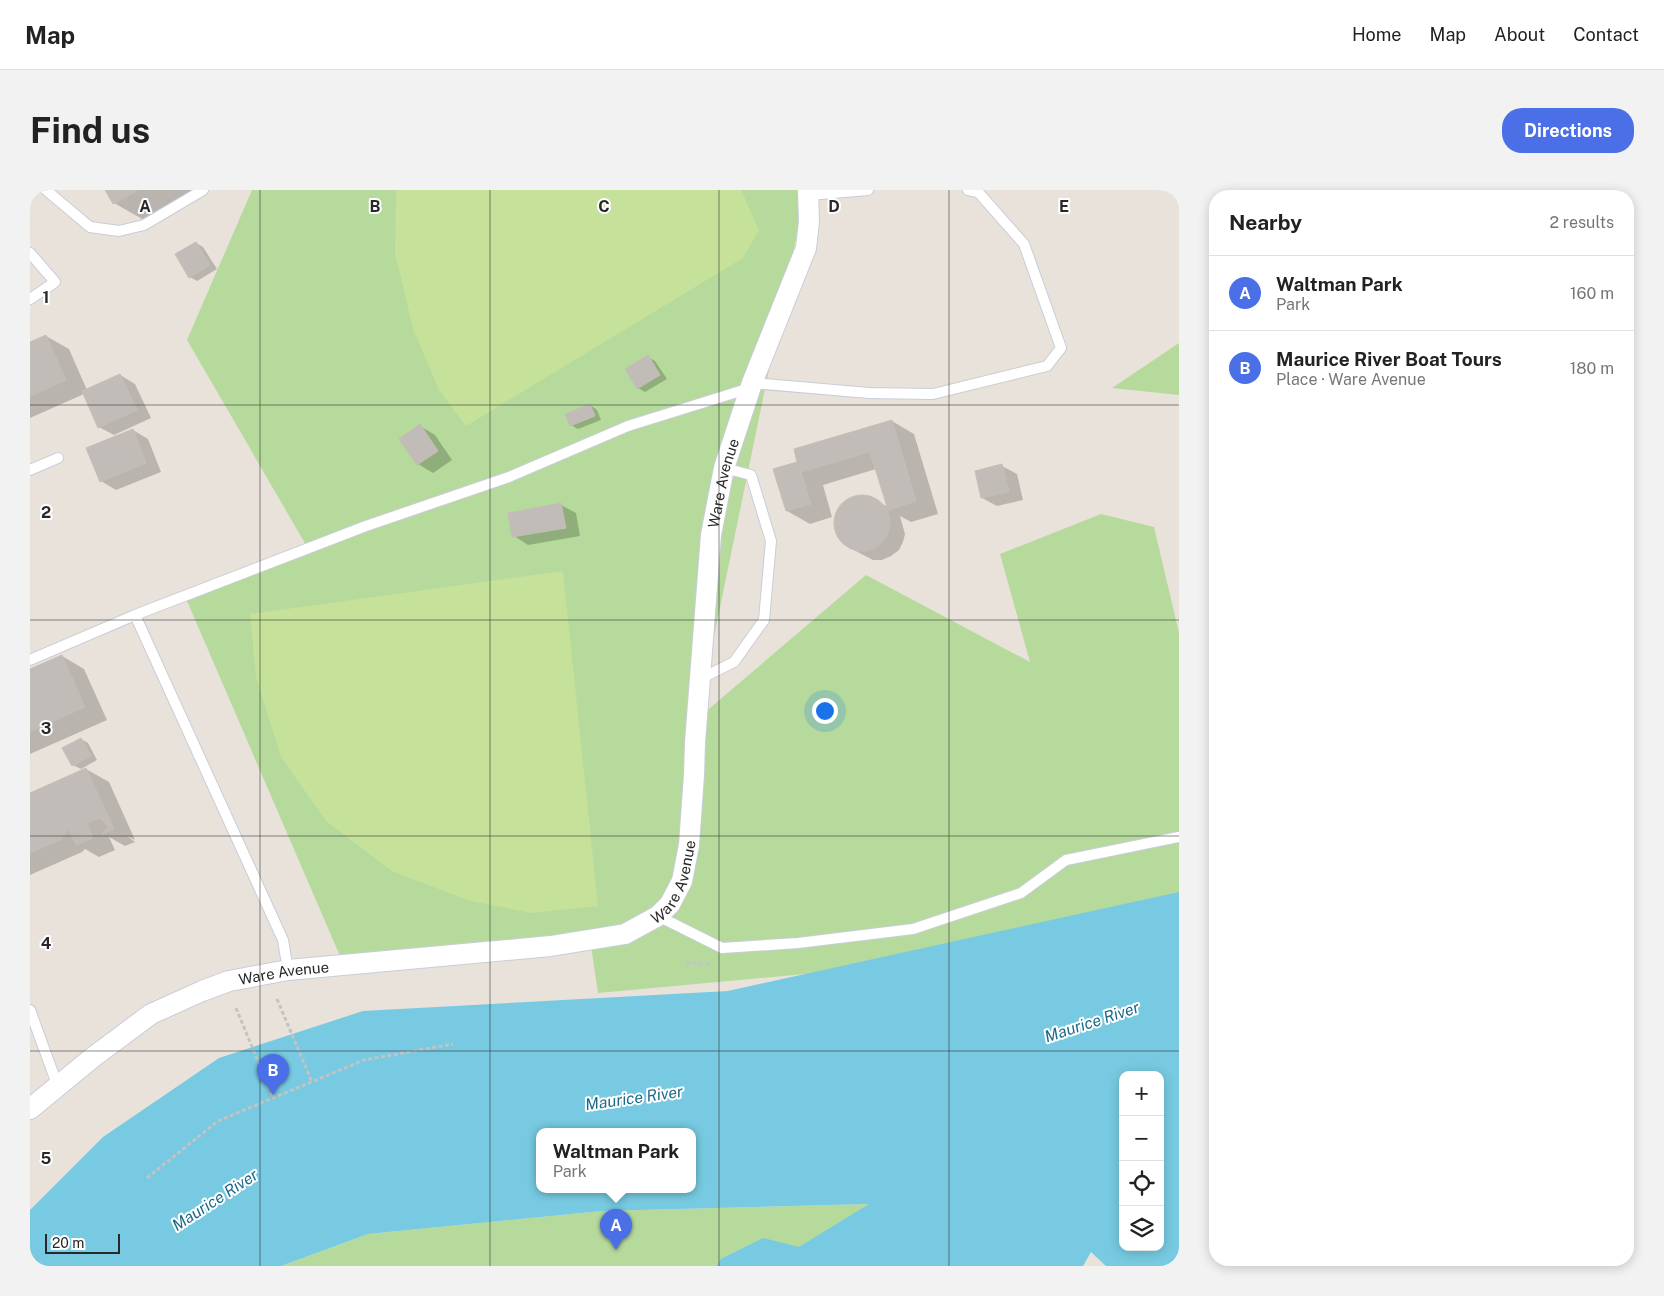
<!DOCTYPE html>
<html lang="en">
<head>
<meta charset="utf-8">
<style>
	:root { --surface:#fff; --page:#f2f2f2; --text:#222; --muted:#767676; --line:#e0e0e0; --accent:#4a6fe7 }
	body { margin:0; font-family:"Public Sans",sans-serif; background:var(--page); color:var(--text) }
	.controls { position:absolute; right:15px; bottom:15px; display:grid; overflow:hidden; border-radius:10px; box-shadow:0 2px 12px #0003 }
	.controls button { width:45px; height:45px; display:grid; place-items:center; padding:0; border:0; border-bottom:1px solid var(--line); background:var(--surface); color:var(--text); font:25px sans-serif }
	.scale { position:absolute; left:15px; bottom:12px; width:75px; box-sizing:border-box; padding-left:5px; border:2px solid #282828; border-top:0; font-size:14px; line-height:18px; white-space:nowrap; color:#282828; -webkit-text-stroke:4px #fff; paint-order:stroke }
	.you { position:absolute; left:794px; top:520px; width:18px; height:18px; margin:-12px; border:4px solid #fff; border-radius:50%; background:#1a73e8; box-shadow:0 0 0 8px #1a73e833 }
	.badge { display:grid; place-items:center; width:32px; height:32px; border-radius:50%; background:var(--accent); color:#fff; font-size:16px; font-weight:700 }
	.pin { position:absolute; translate:-50% -41px; filter:drop-shadow(0 1px 2px #0008) }
	.pin::after { content:''; position:absolute; top:26px; width:18px; height:15px; background:inherit; clip-path:polygon(0 0,100% 0,50% 100%) }
	.popup { position:absolute; left:506px; top:938px; width:160px; height:65px; box-sizing:border-box; display:grid; place-content:center; border-radius:10px; background:var(--surface); filter:drop-shadow(0 1px 4px #0005); font-size:16px; white-space:nowrap; color:var(--muted) }
	.popup b { font-size:19px; color:var(--text) }
	.popup::after { content:''; position:absolute; left:50%; top:100%; margin-left:-10px; border:10px solid transparent; border-top-color:var(--surface) }
	.list { margin:0; padding:0; list-style:none }
	h2 { display:flex; justify-content:space-between; align-items:center; height:65px; margin:0; padding:0 20px; font-size:21px }
	h2 small { font-size:16px; font-weight:400; color:var(--muted) }
	.list li { display:grid; grid-template-columns:32px 1fr auto; gap:15px; align-items:center; box-sizing:border-box; height:75px; padding:0 20px; border-top:1px solid var(--line) }
	.list b { display:block; font-size:19px; white-space:nowrap }
	.list p { margin:0; font-size:16px; white-space:nowrap; color:var(--muted) }
	.list em { font-size:16px; font-style:normal; color:var(--muted) }
	.icon { flex:none; width:28px; height:28px; fill:none; stroke:currentColor; stroke-width:2; stroke-linecap:round; stroke-linejoin:round }
	.map { position:relative; flex:none; width:1149px; height:1076px; overflow:hidden; border-radius:20px }
	header { display:flex; align-items:center; gap:30px; box-sizing:border-box; height:70px; padding:0 25px; background:var(--surface); border-bottom:1px solid var(--line) }
	header strong { font-size:24px }
	nav { display:flex; gap:28px; margin-inline-start:auto; font-size:18px }
	.intro { display:flex; align-items:center; justify-content:space-between; box-sizing:border-box; height:120px; padding:0 30px }
	h1 { margin:0; font-size:35px }
	.button { padding:12px 22px; border-radius:20px; background:var(--accent); color:#fff; font-size:18px; font-weight:700 }
	main { display:flex; gap:30px; padding:0 30px }
	aside { flex:1; background:var(--surface); border-radius:20px; box-shadow:0 2px 12px #0003 }
	.map>svg:first-child { display:block }
	.green { fill:#b5da9c }
	.pitch { fill:#c6e199 }
	.water { fill:#77cae1; fill-rule:evenodd }
	.shadow { fill:#0003 }
	.building { fill:#c1bcb7; stroke:#c4beb5 }
	.lines { fill:none; stroke-linecap:round; stroke-linejoin:round }
	.lane-casing { stroke:#c9cdd8; stroke-width:12 }
	.street-casing { stroke:#c9cdd8; stroke-width:22 }
	.path { stroke:#c3c3c3; stroke-width:3; stroke-dasharray:4 2.5; stroke-linecap:butt }
	.lane { stroke:#fff; stroke-width:10 }
	.street { stroke:#fff; stroke-width:20 }
	.grid { fill:none; stroke:#282828; stroke-width:1; stroke-opacity:0.55 }
	.labels { text-anchor:middle; dominant-baseline:central; stroke-width:4; stroke-linejoin:round; paint-order:stroke }
	.street-label { font-size:15px; fill:#282828; stroke:#fff }
	.water-label { font-size:16px; font-style:italic; fill:#1a6989; stroke:#fff }
	.grid-label { font-size:16px; text-anchor:middle; font-weight:bold; fill:#282828; stroke:#fff; stroke-width:4; stroke-linejoin:round; paint-order:stroke }
</style>
</head>
<body>
<header>
<strong>Map</strong>
<nav><a>Home</a><a>Map</a><a>About</a><a>Contact</a></nav>
</header>
<div class="intro"><h1>Find us</h1><a class="button">Directions</a></div>
<main>
<div class="map">
<svg width="1149" height="1076" viewBox="0 0 1149 1076">
	<rect width="100%" height="100%" fill="#e9e2db"/>
	<g class="green">
		<polygon points="222,0 776,0 667,529 836,385 1000,472 970,364 1071,324 1124,337 1149,443 1149,710 1046,759 568,803 560,749 313,773 154,404 276,355 157,150"/>
		<polygon points="1149,153 1149,205 1082,198"/>
		<polygon points="841,1014 881,1076 251,1076 338,1044 572,1021"/>
	</g>
	<g class="pitch">
		<polygon points="366,0 711,0 729,40 713,68 436,236 409,200 383,139 365,63"/>
		<polygon points="533,381 568,716 502,723 440,711 362,681 296,631 251,567 226,487 220,424"/>
	</g>
	<path class="water" d="M1149 702V1076H1076L1061 1062 1053 1076H687L691 1069 733 1048 769 1057 839 1014 572 1021 338 1044 251 1076H0V1020L73 947 189 868 333 821 698 801ZM1093 885H1130V1057H1093ZM510 941H662V999H510Z"/>
	<g class="shadow">
		<polygon points="76,0 166,0 114,30 84,13"/>
		<polygon points="166,53 173,57 187,79 167,91 160,87"/>
		<polygon points="16,146 39,159 57,200 90,185 105,194 121,228 84,245 69,237 54,204 0,228 0,154"/>
		<polygon points="618,167 625,171 637,189 615,202 608,198"/>
		<polygon points="560,215 567,220 571,230 548,239 541,235"/>
		<polygon points="862,231 884,244 908,324 881,332 870,326 875,344 873,352 869,360 861,366 852,370 843,370 818,357 811,351 806,343 805,333 806,324 810,316 817,311 825,307 833,306 841,308 858,317 846,279 793,295 802,327 780,334 757,321 769,272"/>
		<polygon points="390,236 405,245 422,270 403,283 388,274 371,249"/>
		<polygon points="103,240 118,249 131,282 86,300 71,291"/>
		<polygon points="972,276 987,284 993,310 967,316 952,308"/>
		<polygon points="531,315 546,323 550,346 498,355 484,346"/>
		<polygon points="32,466 54,479 77,530 0,564 0,480"/>
		<polygon points="51,549 58,553 67,570 51,579 43,575 34,558"/>
		<polygon points="56,579 79,592 105,650 97,646 105,652 95,656 79,647 85,660 69,667 55,659 52,662 0,685 0,604"/>
	</g>
	<g class="building">
		<polygon points="75,0 108,0 83,14"/>
		<polygon points="166,52 180,75 159,88 145,64"/>
		<polygon points="16,145 36,190 0,206 0,152"/>
		<polygon points="618,165 630,185 607,199 595,179"/>
		<polygon points="90,184 107,220 68,238 52,201"/>
		<polygon points="560,214 565,226 540,236 535,224"/>
		<polygon points="862,230 886,311 858,320 840,262 771,282 781,314 756,321 743,279 767,272 764,259"/>
		<polygon points="390,234 408,261 387,275 369,249"/>
		<polygon points="103,239 116,273 70,292 56,258"/>
		<polygon points="972,274 979,302 951,308 945,281"/>
		<circle cx="832" cy="333" r="28"/>
		<polygon points="531,313 536,338 482,347 478,323"/>
		<polygon points="32,465 55,517 0,542 0,479"/>
		<polygon points="51,548 61,566 42,576 32,558"/>
		<polygon points="56,578 84,639 72,644 79,637 70,628 57,633 63,648 46,655 39,639 30,650 0,663 0,603"/>
	</g>
	<g class="lines">
		<defs>
			<g id="lane">
				<polyline points="16,0 60,37 89,41 114,35 173,0"/>
				<polyline points="779,5 838,0"/>
				<polyline points="0,63 25,92 0,109"/>
				<polyline points="722,193 839,203 903,204 1017,176 1031,158 994,54 948,2 938,0"/>
				<polyline points="0,280 28,268"/>
				<polyline points="0,470 105,425"/>
				<polyline points="670,489 704,472 734,430 741,351 721,285 694,278"/>
				<polyline points="628,726 692,758 768,753 883,739 991,703 1036,670 1149,647"/>
				<polyline points="258,780 253,750 105,425 336,336 479,287 598,236 720,198"/>
				<polyline points="0,820 28,897"/>
			</g>
			<g id="street">
				<path id="s1" d="M0 919 62 868 121 824 172 801 199 791 258 780 521 756 595 744 628 726 640 714 652 691 659 655 664 585 665 553 681 345 694 278 722 193 776 58 779 32 778 0"/>
			</g>
		</defs>
		<use href="#lane" class="lane-casing"/>
		<use href="#street" class="street-casing"/>
		<g class="path">
			<polyline points="656,773 682,774"/>
			<polyline points="247,809 282,892"/>
			<polyline points="206,818 243,908"/>
			<polyline points="117,988 188,931 334,870 423,854"/>
		</g>
		<use href="#lane" class="lane"/>
		<use href="#street" class="street"/>
	</g>
	<path class="grid" d="M230 0V1076M460 0V1076M689 0V1076M919 0V1076M0 215H1149M0 430H1149M0 646H1149M0 861H1149"/>
	<g class="labels">
		<g class="street-label">
			<text stroke="none"><textPath href="#s1" startOffset="1119">Ware Avenue</textPath></text>
			<text stroke="none"><textPath href="#s1" startOffset="714">Ware Avenue</textPath></text>
			<text stroke="none"><textPath href="#s1" startOffset="294">Ware Avenue</textPath></text>
		</g>
		<g class="water-label">
			<text transform="translate(1062 832) rotate(-18)">Maurice River</text>
			<text transform="translate(604 908) rotate(-8)">Maurice River</text>
			<text transform="translate(185 1010) rotate(-33)">Maurice River</text>
		</g>
	</g>
	<g class="grid-label">
		<text x="115" y="22">A</text>
		<text x="345" y="22">B</text>
		<text x="574" y="22">C</text>
		<text x="804" y="22">D</text>
		<text x="1034" y="22">E</text>
		<text x="16" y="113">1</text>
		<text x="16" y="328">2</text>
		<text x="16" y="544">3</text>
		<text x="16" y="759">4</text>
		<text x="16" y="974">5</text>
	</g>
</svg>
<div class="controls">
<button>+</button>
<button>−</button>
<button><svg class="icon" aria-label="locate" viewBox="0 0 24 24"><circle cx="12" cy="12" r="6"/><path d="M12 2v4M12 18v4M2 12h4M18 12h4"/></svg></button>
<button><svg class="icon" aria-label="layers" viewBox="0 0 24 24"><path d="M12 4l9 5-9 5-9-5zM3 14l9 5 9-5"/></svg></button>
</div>
<div class="scale">20 m</div>
<div class="you"></div>
<div class="pin badge" style="left:586px;top:1060px">A</div>
<div class="popup"><b>Waltman Park</b>Park</div>
<div class="pin badge" style="left:243px;top:905px">B</div>
</div>
<aside>
<h2>Nearby<small>2 results</small></h2>
<ul class="list">
<li><span class="badge">A</span><div><b>Waltman Park</b><p>Park</p></div><em>160 m</em></li>
<li><span class="badge">B</span><div><b>Maurice River Boat Tours</b><p>Place · Ware Avenue</p></div><em>180 m</em></li>
</ul>
</aside>
</main>
</body>
</html>
